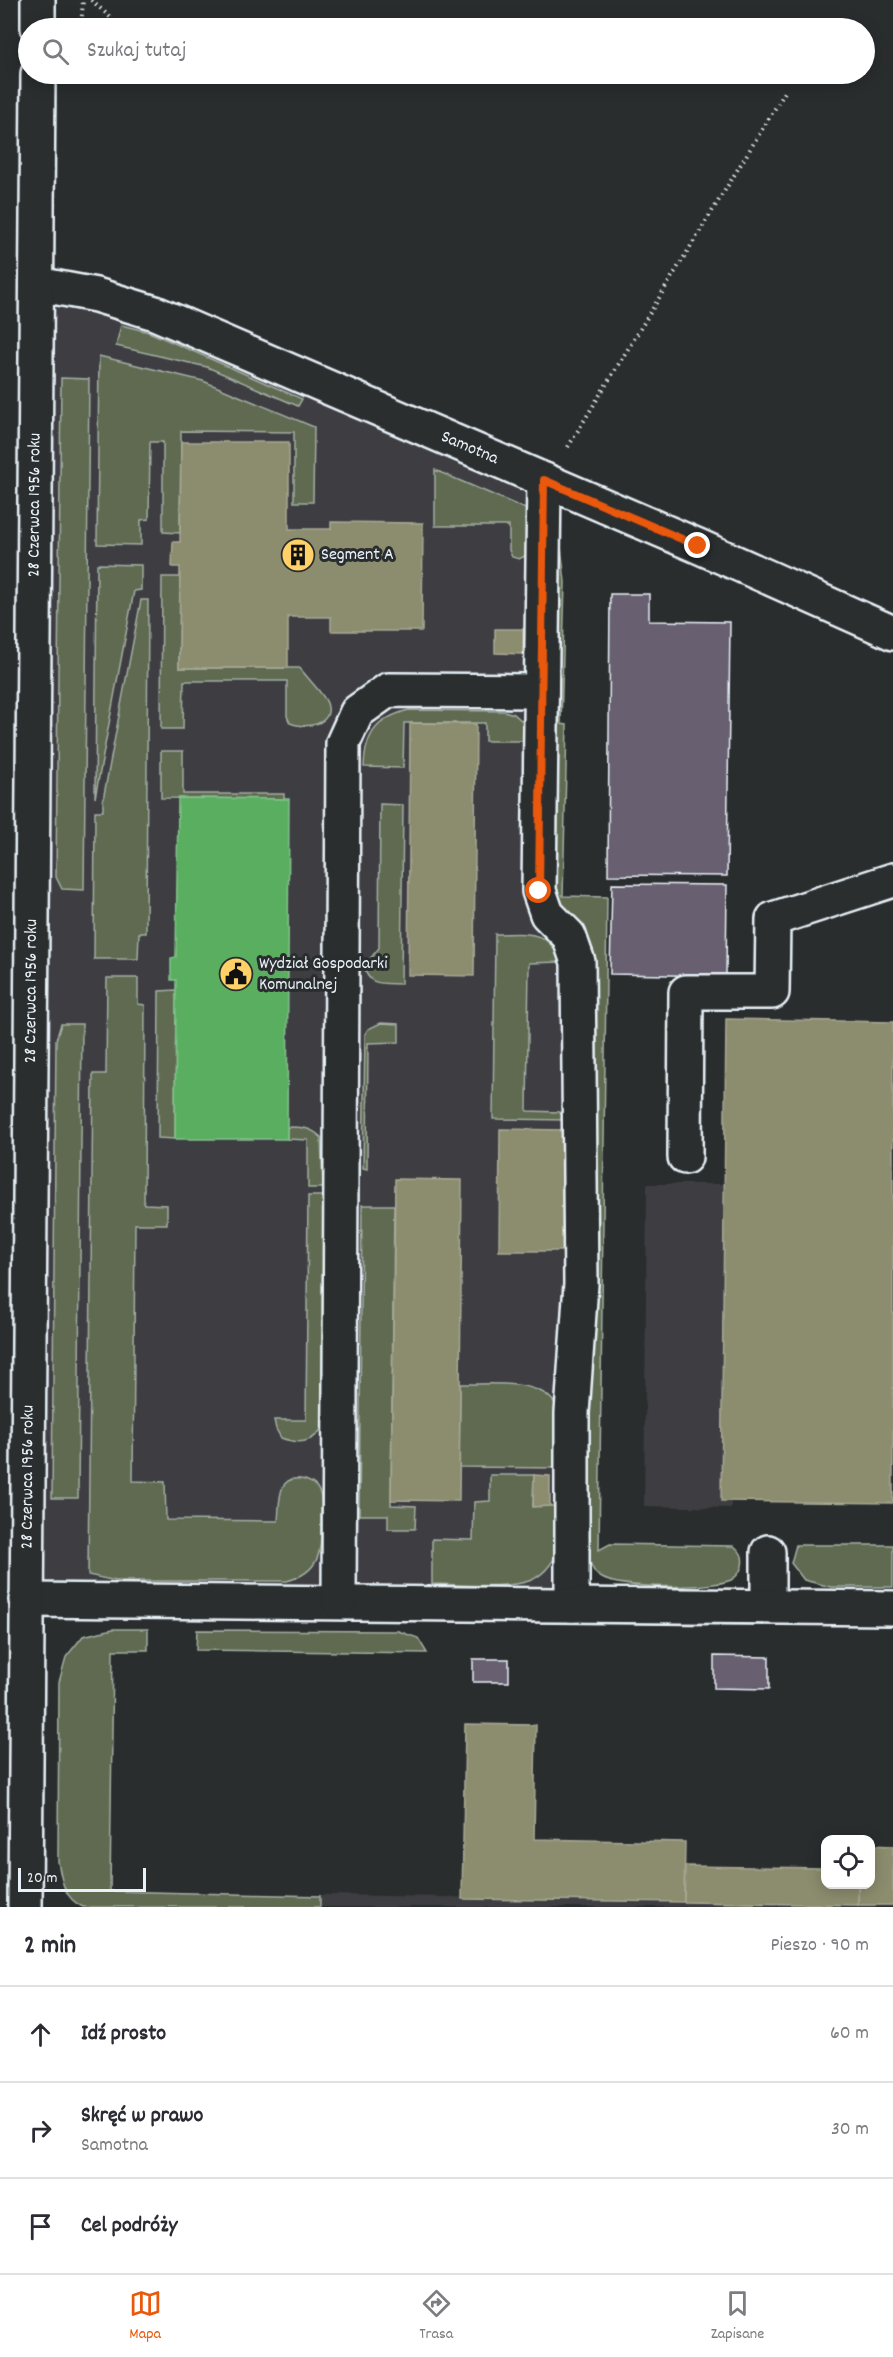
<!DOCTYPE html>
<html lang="pl">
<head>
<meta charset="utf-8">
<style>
	:root { --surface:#fff; --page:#f2f2f3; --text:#2b2b33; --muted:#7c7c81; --line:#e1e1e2; --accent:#ea580c }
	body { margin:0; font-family:Dekko,sans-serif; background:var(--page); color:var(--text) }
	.controls { position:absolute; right:18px; bottom:18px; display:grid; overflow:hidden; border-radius:12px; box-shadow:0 3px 15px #0003 }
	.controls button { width:54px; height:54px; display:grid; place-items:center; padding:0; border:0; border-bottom:2px solid var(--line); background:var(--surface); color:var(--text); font:30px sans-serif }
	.scale { position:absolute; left:18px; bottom:15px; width:128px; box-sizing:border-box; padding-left:6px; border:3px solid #e8f1f8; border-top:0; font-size:16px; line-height:21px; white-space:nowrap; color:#e8f1f8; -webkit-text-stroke:4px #2a2d2e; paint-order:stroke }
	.stop { position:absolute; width:18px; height:18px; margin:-14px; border:4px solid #ea580c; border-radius:50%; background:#fff }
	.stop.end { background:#ea580c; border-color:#fff; box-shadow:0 2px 6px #0008 }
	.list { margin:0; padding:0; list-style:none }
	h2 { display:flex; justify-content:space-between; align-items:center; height:78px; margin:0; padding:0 24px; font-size:26px }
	h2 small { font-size:20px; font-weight:400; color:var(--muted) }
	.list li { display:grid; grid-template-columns:39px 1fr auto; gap:18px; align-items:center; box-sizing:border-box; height:96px; padding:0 24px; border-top:2px solid var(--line) }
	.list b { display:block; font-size:22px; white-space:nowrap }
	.list p { margin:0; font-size:20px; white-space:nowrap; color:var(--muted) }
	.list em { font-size:20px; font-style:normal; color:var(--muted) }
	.icon { flex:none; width:33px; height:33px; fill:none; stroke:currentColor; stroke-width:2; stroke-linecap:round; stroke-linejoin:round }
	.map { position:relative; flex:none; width:893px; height:1907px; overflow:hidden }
	.search { position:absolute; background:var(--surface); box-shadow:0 3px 15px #0003; left:18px; right:18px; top:18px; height:66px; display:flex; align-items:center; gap:15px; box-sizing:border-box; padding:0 21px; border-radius:33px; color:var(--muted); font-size:22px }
	.sheet { height:366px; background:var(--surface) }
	nav { display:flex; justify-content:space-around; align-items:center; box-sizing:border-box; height:84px; border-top:2px solid var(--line); background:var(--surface); font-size:16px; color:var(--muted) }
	nav a { display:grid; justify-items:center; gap:3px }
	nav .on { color:var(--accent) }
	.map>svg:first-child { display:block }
	.built { fill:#3d3c42 }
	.green { fill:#5f6a51; stroke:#a4aea4; stroke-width:1.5 }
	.public { fill:#5aae61; stroke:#85c28e; stroke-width:1.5 }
	.industry { fill:#8c8c6e; stroke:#a8aa97; stroke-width:1.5 }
	.building { fill:#685f6f; stroke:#e8f1f8; stroke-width:1.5 }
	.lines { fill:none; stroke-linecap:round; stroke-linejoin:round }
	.minor-casing { stroke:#e8f1f8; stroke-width:38 }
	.path { stroke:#e8f1f8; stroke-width:4; stroke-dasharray:1.5 4.5; stroke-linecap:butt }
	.minor { stroke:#2a2d2e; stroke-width:33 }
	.route { stroke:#ea580c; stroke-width:8 }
	.labels { text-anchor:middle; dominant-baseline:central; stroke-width:6; stroke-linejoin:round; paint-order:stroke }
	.street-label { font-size:18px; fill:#e8f1f8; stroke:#2a2d2e }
	.poi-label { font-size:18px; fill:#e8f1f8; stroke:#2a2d2e; text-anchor:start }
</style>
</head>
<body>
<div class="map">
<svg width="893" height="1907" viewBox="0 0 893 1907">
	<rect width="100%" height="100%" fill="#2a2d2e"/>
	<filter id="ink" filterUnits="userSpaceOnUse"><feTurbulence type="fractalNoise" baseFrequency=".0167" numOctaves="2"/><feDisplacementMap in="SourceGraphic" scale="12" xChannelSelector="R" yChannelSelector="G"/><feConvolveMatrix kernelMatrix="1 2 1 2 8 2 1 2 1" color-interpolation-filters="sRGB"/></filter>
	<g filter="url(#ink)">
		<g class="built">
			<polygon points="37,284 544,480 539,891 569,936 572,1605 26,1600"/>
			<polygon points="647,1184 735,1184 731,1508 644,1506"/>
			<polygon points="110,1891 893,1905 893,1907 110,1907"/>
		</g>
		<g class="green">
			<polygon points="121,325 149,332 302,399 298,406 207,367 116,346"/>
			<polygon points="99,356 203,381 314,427 313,502 294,502 294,432 181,431 180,533 163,532 163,442 150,442 149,519 141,520 141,545 97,544"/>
			<polygon points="61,378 89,379 84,890 62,889 56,877"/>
			<path d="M435 470 526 509C530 523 531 543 525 556L519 559 512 557 509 550V526H435Z"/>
			<path d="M559 528 565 582 561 724 567 725 563 896 607 897 599 1550 610 1544 734 1546C741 1552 744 1556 742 1566 740 1572 737 1577 731 1580 711 1589 621 1589 602 1578 592 1573 590 1562 587 1551L596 963C590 927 572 924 556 896Z"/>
			<polygon points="97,564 141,565 141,590 134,591 95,798"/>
			<path d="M162 577H180L179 668H300C307 678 323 693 327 703 335 726 303 729 290 723L287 716V681H184L183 729H161Z"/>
			<polygon points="141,600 148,600 146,933 139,933 138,959 94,959 95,811 103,811 103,800"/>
			<path d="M409 710 504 711 514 714 522 721 524 741H485V723H404L403 768 364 767C365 734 377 718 409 710Z"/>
			<polygon points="161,751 183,751 183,794 284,794 284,799 161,798"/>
			<path d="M380 804 403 805 401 984C383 983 368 987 364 966L379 948Z"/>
			<path d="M495 934C526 934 548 928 561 962L529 963 527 1111 559 1112 567 1120 493 1119Z"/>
			<path d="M107 978H138V1004L145 1005 144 1204 167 1205V1224H135L133 1481 165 1482 166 1520 278 1521C280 1503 276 1472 305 1480 311 1482 317 1486 319 1491 323 1499 321 1510 321 1519 321 1551 322 1571 287 1581H116L88 1575 93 1074H106Z"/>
			<polygon points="176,990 175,1139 158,1138 159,991"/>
			<polygon points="381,1023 399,1024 399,1042 368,1043 367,1169 363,1168 365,1034 368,1029"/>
			<polygon points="61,1024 82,1024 78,1498 52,1498 56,1040"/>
			<path d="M287 1127C301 1127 310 1127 321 1137L323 1188H308V1140L287 1139Z"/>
			<path d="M308 1196H323L322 1428C312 1444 298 1444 281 1438L276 1429 274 1420H306Z"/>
			<polygon points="362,1205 394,1205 391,1505 416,1506 415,1529 388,1529 388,1515 359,1515"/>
			<path d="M460 1384C487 1385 542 1377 557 1407 561 1416 561 1456 562 1468L459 1467Z"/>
			<path d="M490 1475H534L533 1506H561C561 1517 562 1528 561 1539 558 1557 546 1575 529 1581 506 1589 457 1584 432 1584V1539L473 1540 474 1502 490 1501Z"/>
			<polygon points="796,1545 893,1545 893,1587 831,1587 804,1580 791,1563"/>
			<path d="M113 1629H148V1650H113L110 1891 320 1896V1907H83C64 1899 61 1879 58 1861L59 1682 66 1657 83 1636Z"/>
			<polygon points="197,1630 398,1631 418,1638 427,1653 196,1650"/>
		</g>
		<polygon class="public" points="178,798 289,799 287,1139 175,1139 176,980 171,980 171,958 176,957"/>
		<g class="industry">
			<polygon points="181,442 289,442 289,529 331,529 331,522 423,523 422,631 331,631 331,617 288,617 288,668 179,668 180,567 172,567 173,542 180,542"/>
			<polygon points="495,629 523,629 523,654 495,653"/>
			<polygon points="410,723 476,724 474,976 408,975"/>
			<polygon points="726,1019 893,1022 893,1503 721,1501"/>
			<polygon points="500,1129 566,1130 565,1251 499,1251"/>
			<polygon points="395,1179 462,1180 459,1501 391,1500"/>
			<polygon points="534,1475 550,1476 550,1506 533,1507"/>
			<polygon points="465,1724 536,1725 534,1839 685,1842 684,1902 462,1899"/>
			<polygon points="870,1845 893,1846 893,1905 858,1905 858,1884 870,1884"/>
			<polygon points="685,1866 826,1868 826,1884 858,1884 858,1905 684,1902"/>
		</g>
		<g class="building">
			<polygon points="610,594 649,594 649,621 730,622 727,876 608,875"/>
			<polygon points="612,884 727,885 726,976 610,974"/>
			<polygon points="714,1656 769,1657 769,1689 714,1688"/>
			<rect x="473" y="1659" width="36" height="23"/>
		</g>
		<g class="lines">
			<defs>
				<g id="minor">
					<polyline points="38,28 38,0"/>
					<path id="s1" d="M37 284 96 295 155 313 698 546 893 633"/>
					<polyline points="544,480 539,891 547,914 569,936 578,962 581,1284 572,1413 572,1605"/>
					<polyline points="685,1157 686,992 772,992 773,919 893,880"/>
					<polyline points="768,1552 768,1606"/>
					<polyline points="26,1600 893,1608"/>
					<polyline points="339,1601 343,743 357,712 388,690 541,691"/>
					<path id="s2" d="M25 1907 38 74"/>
				</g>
			</defs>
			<use href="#minor" class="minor-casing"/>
			<g class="path">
				<polyline points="91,0 110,17"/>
				<polyline points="81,28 83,0"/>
				<polyline points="568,447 785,92"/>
			</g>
			<use href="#minor" class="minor"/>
		</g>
	</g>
	<g class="lines" filter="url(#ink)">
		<polyline class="route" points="539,891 544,480 698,546"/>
	</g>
	<defs>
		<symbol id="building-disc" viewBox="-11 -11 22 22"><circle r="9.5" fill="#ffd166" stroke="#2a2d2e"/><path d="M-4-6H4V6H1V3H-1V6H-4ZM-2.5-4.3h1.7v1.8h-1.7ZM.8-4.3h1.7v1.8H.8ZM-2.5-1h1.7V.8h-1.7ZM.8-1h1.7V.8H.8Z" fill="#111"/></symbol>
		<symbol id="civic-disc" viewBox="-11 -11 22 22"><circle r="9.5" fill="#ffd166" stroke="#2a2d2e"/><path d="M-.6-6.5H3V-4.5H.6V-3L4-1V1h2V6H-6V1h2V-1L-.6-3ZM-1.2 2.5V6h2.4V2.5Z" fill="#111"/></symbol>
	</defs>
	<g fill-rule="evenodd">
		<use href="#building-disc" x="279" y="536" width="38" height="38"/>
		<use href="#civic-disc" x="217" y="955" width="38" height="38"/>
	</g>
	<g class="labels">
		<g class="street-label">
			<text stroke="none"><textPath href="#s1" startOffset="464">Samotna</textPath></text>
			<text stroke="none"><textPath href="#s2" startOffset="1402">28 Czerwca 1956 roku</textPath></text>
			<text stroke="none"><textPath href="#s2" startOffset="916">28 Czerwca 1956 roku</textPath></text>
			<text stroke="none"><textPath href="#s2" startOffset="430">28 Czerwca 1956 roku</textPath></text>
		</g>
		<g class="poi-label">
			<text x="321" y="555">Segment A</text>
			<text x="259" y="964">Wydział Gospodarki<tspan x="259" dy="21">Komunalnej</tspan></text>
		</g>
	</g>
</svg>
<div class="controls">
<button><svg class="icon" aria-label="locate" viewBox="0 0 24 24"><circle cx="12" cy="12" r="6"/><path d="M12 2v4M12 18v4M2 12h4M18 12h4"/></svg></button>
</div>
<div class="scale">20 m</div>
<div class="stop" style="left:539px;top:891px"></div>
<div class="stop end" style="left:698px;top:546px"></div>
<div class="search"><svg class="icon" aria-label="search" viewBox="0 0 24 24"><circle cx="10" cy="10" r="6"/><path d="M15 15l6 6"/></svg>Szukaj tutaj</div>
</div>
<section class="sheet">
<h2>2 min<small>Pieszo · 90 m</small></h2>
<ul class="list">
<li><svg class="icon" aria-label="ahead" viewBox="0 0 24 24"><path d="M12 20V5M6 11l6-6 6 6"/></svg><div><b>Idź prosto</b></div><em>60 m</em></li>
<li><svg class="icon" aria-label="right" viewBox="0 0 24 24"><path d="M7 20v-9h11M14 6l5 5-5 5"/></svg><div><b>Skręć w prawo</b><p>Samotna</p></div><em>30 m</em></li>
<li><svg class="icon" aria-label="arrive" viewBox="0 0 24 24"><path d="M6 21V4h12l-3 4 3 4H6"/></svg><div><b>Cel podróży</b></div></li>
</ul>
</section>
<nav>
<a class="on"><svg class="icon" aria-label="map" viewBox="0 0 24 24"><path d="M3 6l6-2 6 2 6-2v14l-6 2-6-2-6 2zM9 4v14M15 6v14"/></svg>Mapa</a>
<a><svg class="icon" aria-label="directions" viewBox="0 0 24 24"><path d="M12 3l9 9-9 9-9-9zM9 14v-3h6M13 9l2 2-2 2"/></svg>Trasa</a>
<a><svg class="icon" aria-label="saved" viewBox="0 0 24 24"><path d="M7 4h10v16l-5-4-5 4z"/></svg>Zapisane</a>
</nav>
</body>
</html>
